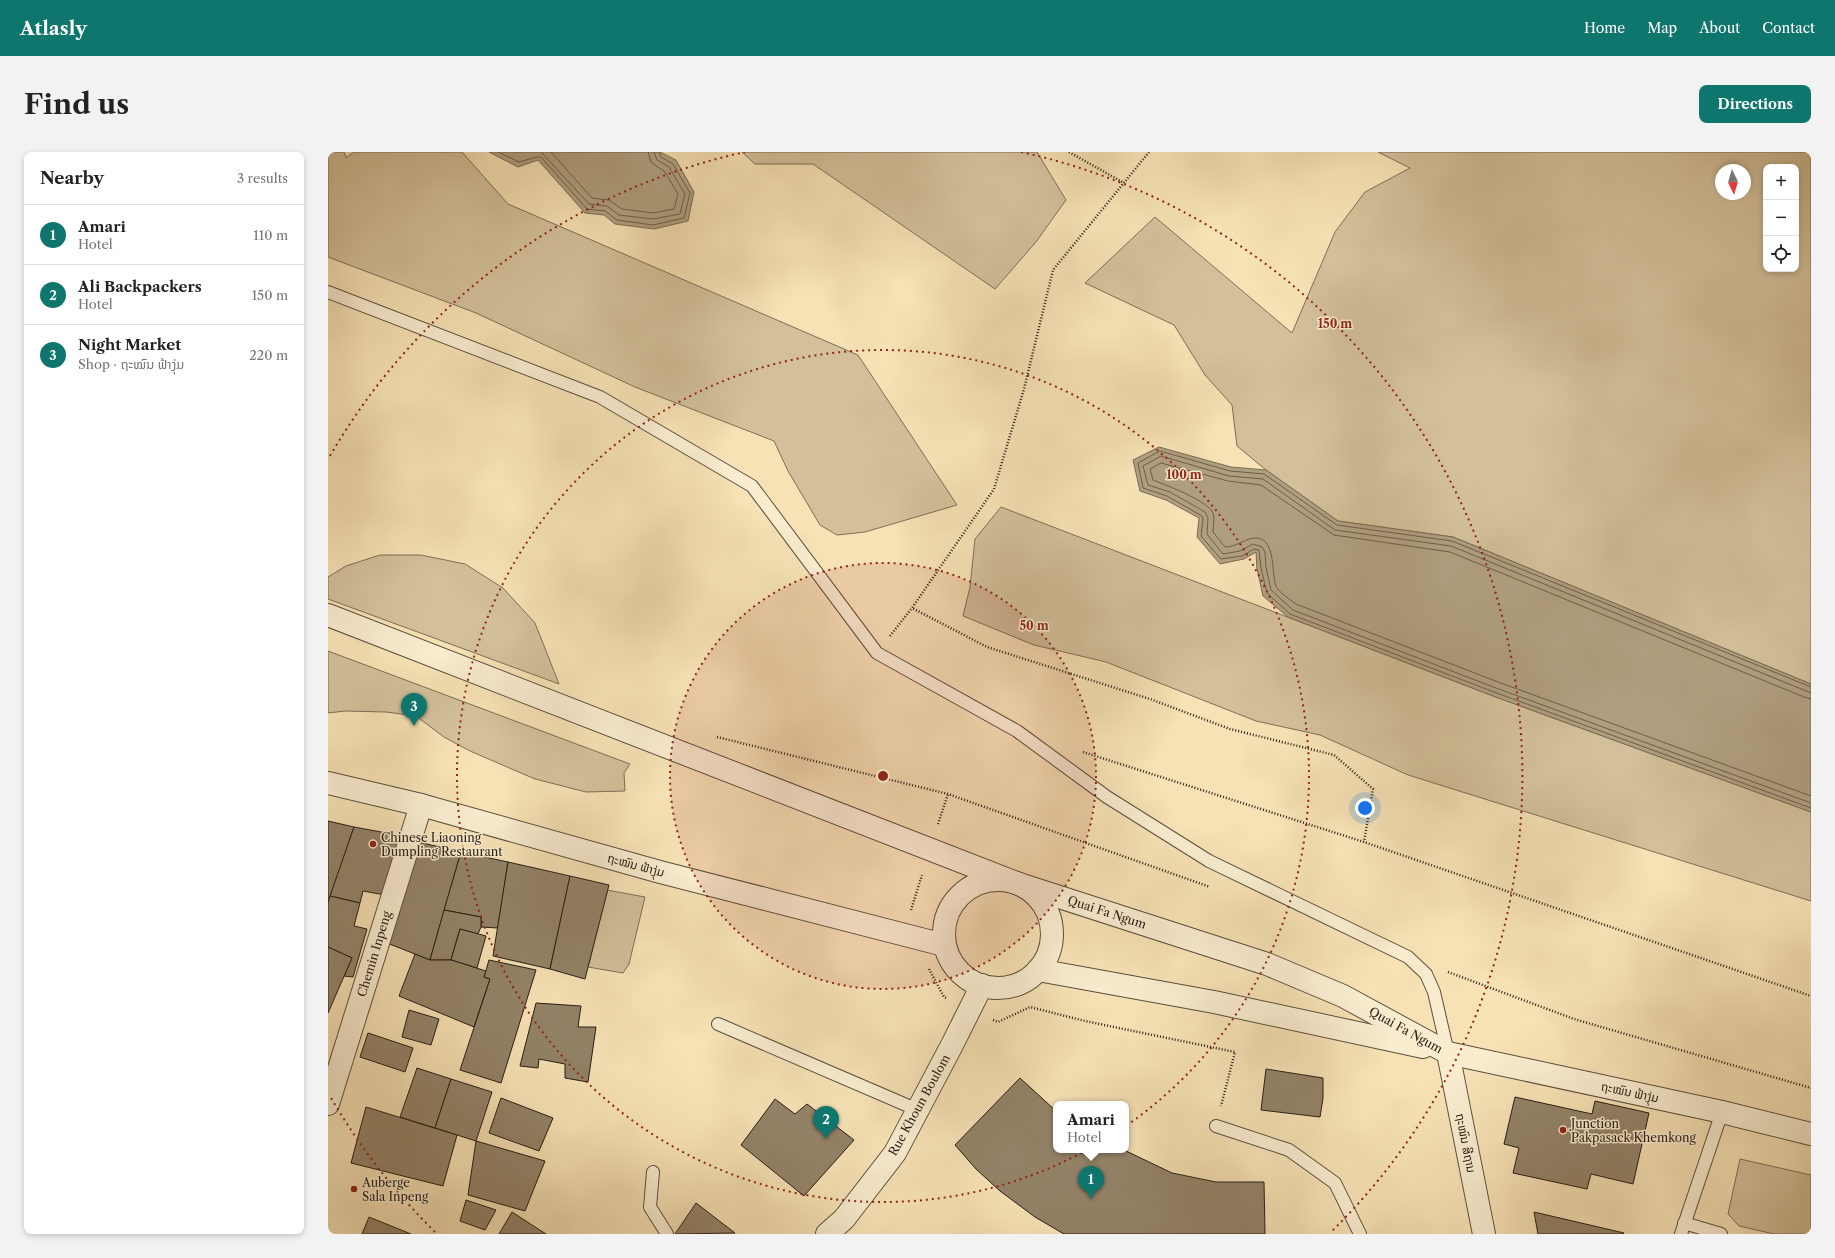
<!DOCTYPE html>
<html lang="en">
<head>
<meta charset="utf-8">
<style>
	:root { --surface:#fff; --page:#f2f2f2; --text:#222; --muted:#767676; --line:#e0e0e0; --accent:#0f766e }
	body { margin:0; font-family:"Libre Caslon Text","Noto Sans Lao",serif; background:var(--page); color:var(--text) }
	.controls { position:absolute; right:12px; top:12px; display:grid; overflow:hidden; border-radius:8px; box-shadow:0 2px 6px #0003 }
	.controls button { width:36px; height:36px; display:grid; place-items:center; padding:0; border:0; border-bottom:1px solid var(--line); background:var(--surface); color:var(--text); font:20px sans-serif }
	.compass { position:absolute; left:1387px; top:12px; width:36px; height:36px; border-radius:50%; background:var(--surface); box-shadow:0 2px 6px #0003; rotate:175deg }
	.you { position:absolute; left:1037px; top:656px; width:14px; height:14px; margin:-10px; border:3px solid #fff; border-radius:50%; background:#1a73e8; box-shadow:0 0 0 6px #1a73e833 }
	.badge { display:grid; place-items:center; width:26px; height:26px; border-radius:50%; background:var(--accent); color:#fff; font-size:13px; font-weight:700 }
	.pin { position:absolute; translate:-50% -33px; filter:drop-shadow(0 1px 2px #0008) }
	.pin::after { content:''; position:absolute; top:21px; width:14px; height:12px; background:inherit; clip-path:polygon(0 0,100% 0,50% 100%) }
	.popup { position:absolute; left:725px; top:949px; width:76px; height:52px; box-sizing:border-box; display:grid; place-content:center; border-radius:8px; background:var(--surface); filter:drop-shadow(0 1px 3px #0005); font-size:13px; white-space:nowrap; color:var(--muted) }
	.popup b { font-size:15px; color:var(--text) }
	.popup::after { content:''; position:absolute; left:50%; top:100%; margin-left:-8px; border:8px solid transparent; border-top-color:var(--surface) }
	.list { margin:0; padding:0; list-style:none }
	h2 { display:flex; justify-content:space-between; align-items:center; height:52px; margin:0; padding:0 16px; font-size:17px }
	h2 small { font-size:13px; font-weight:400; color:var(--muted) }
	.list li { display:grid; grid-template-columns:26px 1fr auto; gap:12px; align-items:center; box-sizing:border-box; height:60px; padding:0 16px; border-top:1px solid var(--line) }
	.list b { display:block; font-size:15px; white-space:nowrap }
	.list p { margin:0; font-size:13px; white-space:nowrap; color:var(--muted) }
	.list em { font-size:13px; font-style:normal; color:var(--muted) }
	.icon { flex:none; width:22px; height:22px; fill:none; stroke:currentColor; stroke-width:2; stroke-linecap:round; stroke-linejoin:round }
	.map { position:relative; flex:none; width:1483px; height:1082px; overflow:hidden; border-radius:8px }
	header { display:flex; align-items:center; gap:24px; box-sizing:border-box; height:56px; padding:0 20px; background:var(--accent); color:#fff }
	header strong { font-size:19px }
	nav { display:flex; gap:22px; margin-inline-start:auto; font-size:14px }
	.intro { display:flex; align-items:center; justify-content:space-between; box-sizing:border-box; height:96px; padding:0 24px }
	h1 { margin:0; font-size:28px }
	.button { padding:10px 18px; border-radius:8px; background:var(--accent); color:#fff; font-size:14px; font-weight:700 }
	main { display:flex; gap:24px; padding:0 24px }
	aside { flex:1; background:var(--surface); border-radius:8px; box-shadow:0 2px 6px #0003 }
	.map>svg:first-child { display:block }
	.green { fill:#d3c09a; stroke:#7e6e58; fill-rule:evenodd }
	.water { fill:#b09f7f; stroke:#7a6b55 }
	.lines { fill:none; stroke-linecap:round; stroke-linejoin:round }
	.shore { stroke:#6c5e4a; stroke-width:1 }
	.building { fill:#938368; stroke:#281c15 }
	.service-casing { stroke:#5c4e3d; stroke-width:14 }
	.minor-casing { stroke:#5c4e3d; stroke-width:24 }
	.tertiary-casing { stroke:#5c4e3d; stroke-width:24 }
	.path { stroke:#281c15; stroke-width:2.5; stroke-dasharray:1 2; stroke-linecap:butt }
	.service { stroke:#f9eccf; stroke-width:12 }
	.minor { stroke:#f9eccf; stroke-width:22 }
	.tertiary { stroke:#f9eccf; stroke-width:22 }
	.ring { fill:none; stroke:#8f2418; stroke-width:2; stroke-dasharray:2 4 }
	.poi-dot { fill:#8f2418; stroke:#f9eccf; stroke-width:1.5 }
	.labels { text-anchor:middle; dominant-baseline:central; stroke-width:3; stroke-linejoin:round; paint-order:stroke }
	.poi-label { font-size:12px; fill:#281c15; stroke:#f9eccf; text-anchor:start }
	.street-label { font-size:12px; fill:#281c15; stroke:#f9eccf }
	.centre { fill:#8f2418; stroke:#f9eccf; stroke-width:2 }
	.ring-label { font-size:12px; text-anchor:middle; font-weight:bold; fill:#8f2418; stroke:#f9eccf; stroke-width:3; stroke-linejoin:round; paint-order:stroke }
</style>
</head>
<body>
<header>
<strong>Atlasly</strong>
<nav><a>Home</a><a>Map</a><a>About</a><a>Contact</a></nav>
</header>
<div class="intro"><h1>Find us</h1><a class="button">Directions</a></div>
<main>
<aside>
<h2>Nearby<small>3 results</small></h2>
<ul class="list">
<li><span class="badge">1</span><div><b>Amari</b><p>Hotel</p></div><em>110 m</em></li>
<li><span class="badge">2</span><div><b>Ali Backpackers</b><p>Hotel</p></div><em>150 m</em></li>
<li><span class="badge">3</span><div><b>Night Market</b><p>Shop · ຖະໝົນ ຟ້າງຸ່ມ</p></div><em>220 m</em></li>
</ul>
</aside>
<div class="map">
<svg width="1483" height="1082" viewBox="0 0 1483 1082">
	<rect width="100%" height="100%" fill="#f6e2b5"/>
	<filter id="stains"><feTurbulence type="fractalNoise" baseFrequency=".005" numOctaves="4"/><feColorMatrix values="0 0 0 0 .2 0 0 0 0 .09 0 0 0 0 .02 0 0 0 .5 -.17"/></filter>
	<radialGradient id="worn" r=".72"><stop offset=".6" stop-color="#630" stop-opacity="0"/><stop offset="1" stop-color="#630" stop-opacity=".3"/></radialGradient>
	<g class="green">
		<polygon points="0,0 16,0 18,6 26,0 134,0 180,52 530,203 629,353 537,380 509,383 492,373 460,319 446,289 307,235 148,161 0,105"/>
		<polygon points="414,0 709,0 738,48 708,90 667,137 485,12 427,12"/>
		<path d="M1050 0H1483V532L1125 385 1010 369 938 318 909 294 904 253 877 223 846 173 757 131 827 65 964 181 1007 80 1037 40 1082 16ZM1438 15H1468V117H1438ZM1393 18H1417V42H1393Z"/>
		<polygon points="673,355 1165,544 1483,660 1483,749 1080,623 992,583 928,569 778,510 706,493 635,464 642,435 647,387"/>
		<polygon points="52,403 93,403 137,412 175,436 207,471 231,532 0,447 0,425 18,414"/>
		<polygon points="0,499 302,612 296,621 297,639 258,640 207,627 142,599 116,585 88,564 58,560 17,559 0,561"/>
		<polygon points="279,738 317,745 301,812 295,821 260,815"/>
		<polygon points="1412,1007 1483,1023 1483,1082 1446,1082 1411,1074 1400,1062"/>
	</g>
	<g class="water">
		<polygon points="161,0 332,0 348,8 366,40 360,69 326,77 287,72 276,63 257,61 210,8 190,15"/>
		<polygon points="831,295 903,315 938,318 1010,369 1125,385 1483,532 1483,660 1165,544 960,465 935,444 929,417 928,400 916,407 892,412 869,385 871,366 838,348 812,339 805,308"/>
	</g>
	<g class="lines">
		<g class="shore">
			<polyline points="170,0 191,10 209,5 213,5 259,57 277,59 289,68 325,73 356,66 362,41 345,12 333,5 331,0"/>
			<polyline points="213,0 261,52 279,54 291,63 325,67 352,62 357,42 341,15 329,8 326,0"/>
			<polyline points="223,0 264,46 281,48 294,57 325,61 346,57 350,42 337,20 323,10 320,0"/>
			<polyline points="1483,535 1124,389 1009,373 936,322 902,319 832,299 810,311 815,336 839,344 874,364 875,367 873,384 893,407 914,404 926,397 931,398 933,416 939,441 962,462 1166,540 1483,656"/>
			<polyline points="1483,541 1123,394 1007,378 935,327 901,324 833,304 815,314 820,333 842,340 877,360 880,366 879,382 895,402 912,399 925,392 934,395 937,400 938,415 943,438 965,458 1168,536 1483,651"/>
			<path d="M1483 547 1476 545 1122 400 1006 383 933 333 900 329 833 311 822 317 825 328C838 333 880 349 885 361 887 367 885 374 885 380L897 395C909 395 919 385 929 386 948 388 943 420 948 434 951 441 963 448 968 452L1170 530 1483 644"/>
		</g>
	</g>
	<g class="building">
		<polygon points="0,669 26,675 0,751"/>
		<polygon points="26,675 75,684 57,743 35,739 32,751 2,744"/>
		<polygon points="90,690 133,700 102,808 59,791"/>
		<polygon points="133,700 180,710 170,776 153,775 153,765 116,758"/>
		<polygon points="180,710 242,724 222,817 165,804"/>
		<polygon points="242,724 281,733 257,827 222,817"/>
		<polygon points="2,744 32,751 26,774 39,777 25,825 16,824 24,806 0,795 0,751"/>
		<polygon points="116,758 153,765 153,775 150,782 132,777 123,808 102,808"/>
		<polygon points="132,777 158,784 149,816 123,808"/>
		<polygon points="0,795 24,806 0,861"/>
		<polygon points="87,802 102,808 123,808 158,819 156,825 162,827 146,875 71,844"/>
		<polygon points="161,808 208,818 173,931 132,918 162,827 156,825"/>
		<polygon points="208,851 253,854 250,875 268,875 260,930 237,926 237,912 211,907 210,916 192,914"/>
		<polygon points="81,858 111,867 103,893 74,885"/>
		<polygon points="40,881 85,896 77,920 32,905"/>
		<polygon points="89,916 123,927 107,976 72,965"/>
		<polygon points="938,917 995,926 995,946 992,965 933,958"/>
		<polygon points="692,926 728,959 728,998 796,998 844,1021 888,1030 936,1030 937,1082 736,1082 707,1065 672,1039 648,1017 627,993"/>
		<polygon points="123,927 164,940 148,989 107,976"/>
		<polygon points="1187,945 1264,962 1267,949 1321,961 1305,1032 1263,1022 1259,1037 1185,1021 1191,996 1176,992"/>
		<polygon points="173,946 225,966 211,999 161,981"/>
		<polygon points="447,947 467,962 479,952 526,988 476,1044 413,993"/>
		<polygon points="38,955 129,983 115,1034 23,1011"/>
		<polygon points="148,989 217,1009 197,1059 140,1043"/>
		<polygon points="138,1048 168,1058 157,1078 132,1069"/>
		<polygon points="368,1051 407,1081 347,1082"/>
		<polygon points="184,1060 218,1082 171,1082"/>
		<polygon points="1206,1060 1296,1081 1295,1082 1210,1082"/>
		<polygon points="41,1065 83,1082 34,1082"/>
	</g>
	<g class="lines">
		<defs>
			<g id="service">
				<polyline points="0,140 272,245 424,334 549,501 689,579 779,645 881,709 1080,805 1098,822 1106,840 1120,901"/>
				<polyline points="390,872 590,958"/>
				<polyline points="888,974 961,998 1007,1031 1032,1082"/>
				<polyline points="325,1020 322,1055 339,1082"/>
				<polyline points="1356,1071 1393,1082"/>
				<polyline points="1353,1082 1394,960"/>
			</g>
			<g id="minor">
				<polyline points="1120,901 1394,960 1483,982"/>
				<polyline points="0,952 93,653"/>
			</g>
			<g id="tertiary">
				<polyline points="0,463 691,732 939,812 1015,844 1120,901"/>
				<polyline points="0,631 93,653 332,720 616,793"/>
				<circle cx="670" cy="782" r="54"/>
				<polyline points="710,818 886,850 1095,895"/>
				<polyline points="1120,901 1156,1082"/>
				<polyline points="499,1082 516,1067 567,1001 624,893 654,833"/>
			</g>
		</defs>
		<use href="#service" class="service-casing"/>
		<use href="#minor" class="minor-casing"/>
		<use href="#tertiary" class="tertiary-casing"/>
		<g class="path">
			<polyline points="741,0 796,31"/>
			<polyline points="821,0 725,118 696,237 666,337 584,456 659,495 822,547 902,577 1006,603 1045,637 1036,690"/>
			<polyline points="562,484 584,456"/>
			<polyline points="389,585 620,642 882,735"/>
			<polyline points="755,600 1036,690 1483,844"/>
			<polyline points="610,672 620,642"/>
			<polyline points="583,758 594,723"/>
			<polyline points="601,817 616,845 618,846"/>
			<polyline points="1120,820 1246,867 1483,936"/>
			<polyline points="665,868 670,870 702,855 757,869 907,900 893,954"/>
		</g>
		<use href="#service" class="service"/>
		<use href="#minor" class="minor"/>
		<use href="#tertiary" class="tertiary"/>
	</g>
	<circle cx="555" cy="624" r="213" fill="#8f2418" fill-opacity=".12"/>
	<g class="ring">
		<circle cx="555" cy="624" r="213"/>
		<circle cx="555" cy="624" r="426"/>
		<path d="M107 1080A639 639 0 0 1 2 944M2 304A639 639 0 0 1 417 0M693 0A639 639 0 0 1 1003 1080"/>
	</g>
	<g class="poi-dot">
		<circle cx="45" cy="692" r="4"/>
		<circle cx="1235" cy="978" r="4"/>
		<circle cx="26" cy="1037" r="4"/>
	</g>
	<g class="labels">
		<g class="poi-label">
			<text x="53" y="685">Chinese Liaoning<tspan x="53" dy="14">Dumpling Restaurant</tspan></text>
			<text x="1243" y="971">Junction<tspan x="1243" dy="14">Pakpasack Khemkong</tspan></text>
			<text x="34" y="1030">Auberge<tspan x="34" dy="14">Sala Inpeng</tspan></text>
		</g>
		<g class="street-label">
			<text transform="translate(308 713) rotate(15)">ຖະໝົນ ຟ້າງຸ່ມ</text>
			<text transform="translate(779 760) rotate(18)">Quai Fa Ngum</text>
			<text transform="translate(46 802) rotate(-73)">Chemin Inpeng</text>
			<text transform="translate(1078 878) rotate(29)">Quai Fa Ngum</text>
			<text transform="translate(1302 940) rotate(12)">ຖະໝົນ ຟ້າງຸ່ມ</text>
			<text transform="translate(591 953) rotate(-61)">Rue Khoun Boulom</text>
			<text transform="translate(1138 991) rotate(79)">ຖະໜົນ ສີຖານ</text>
		</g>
	</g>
	<circle cx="555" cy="624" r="6" class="centre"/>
	<g class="ring-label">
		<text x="1007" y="176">150 m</text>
		<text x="856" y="327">100 m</text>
		<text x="706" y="478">50 m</text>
	</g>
	<rect width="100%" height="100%" filter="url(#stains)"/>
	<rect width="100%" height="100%" fill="url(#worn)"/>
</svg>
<div class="controls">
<button>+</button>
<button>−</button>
<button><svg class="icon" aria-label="locate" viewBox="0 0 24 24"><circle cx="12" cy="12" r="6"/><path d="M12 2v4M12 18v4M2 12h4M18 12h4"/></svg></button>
</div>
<svg class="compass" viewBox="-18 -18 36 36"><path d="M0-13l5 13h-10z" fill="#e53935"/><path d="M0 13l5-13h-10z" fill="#767676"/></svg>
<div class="you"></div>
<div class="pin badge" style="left:763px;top:1047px">1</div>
<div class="popup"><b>Amari</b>Hotel</div>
<div class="pin badge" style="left:498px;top:987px">2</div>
<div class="pin badge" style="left:86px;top:574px">3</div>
</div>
</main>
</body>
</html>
